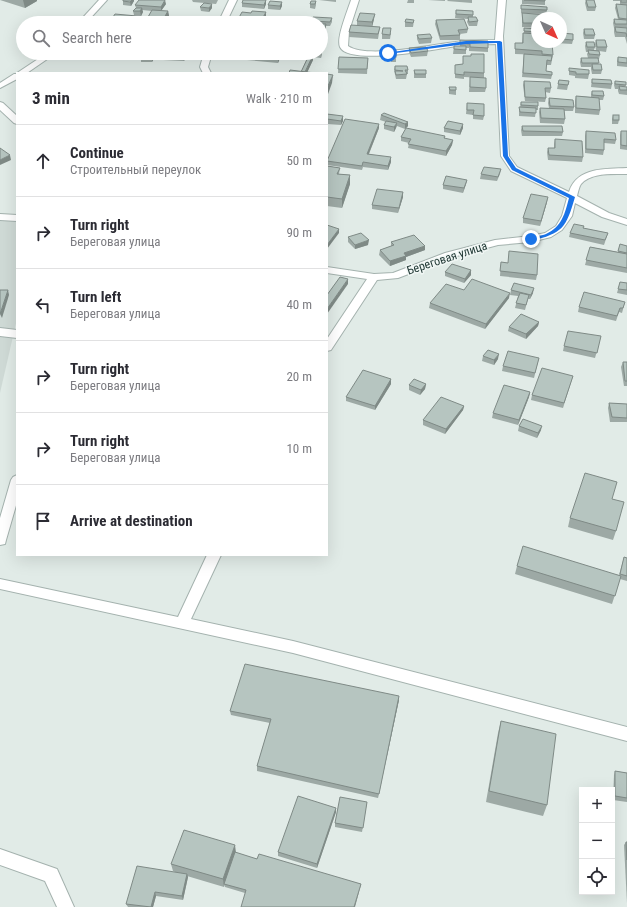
<!DOCTYPE html>
<html lang="en">
<head>
<meta charset="utf-8">
<style>
	:root { --surface:#fff; --page:#f2f2f3; --text:#2b2b33; --muted:#7c7c81; --line:#e1e1e2 }
	body { margin:0; font-family:"Roboto Condensed",sans-serif; background:var(--page); color:var(--text) }
	.controls { position:absolute; right:12px; bottom:12px; display:grid; overflow:hidden; border-radius:0px; box-shadow:0 4px 16px #0002 }
	.controls button { width:36px; height:36px; display:grid; place-items:center; padding:0; border:0; border-bottom:1px solid var(--line); background:var(--surface); color:var(--text); font:20px sans-serif }
	.compass { position:absolute; left:531px; top:12px; width:36px; height:36px; border-radius:50%; background:var(--surface); box-shadow:0 4px 16px #0002; rotate:135deg }
	.stop { position:absolute; width:12px; height:12px; margin:-9px; border:3px solid #1a73e8; border-radius:50%; background:#fff }
	.stop.end { background:#1a73e8; border-color:#fff; box-shadow:0 1px 4px #0008 }
	.list { margin:0; padding:0; list-style:none }
	h2 { display:flex; justify-content:space-between; align-items:center; height:52px; margin:0; padding:0 16px; font-size:17px }
	h2 small { font-size:13px; font-weight:400; color:var(--muted) }
	.list li { display:grid; grid-template-columns:26px 1fr auto; gap:12px; align-items:center; box-sizing:border-box; height:72px; padding:0 16px; border-top:1px solid var(--line) }
	.list b { display:block; font-size:15px; white-space:nowrap }
	.list p { margin:0; font-size:13px; white-space:nowrap; color:var(--muted) }
	.list em { font-size:13px; font-style:normal; color:var(--muted) }
	.icon { flex:none; width:22px; height:22px; fill:none; stroke:currentColor; stroke-width:2; stroke-linecap:round; stroke-linejoin:round }
	.map { position:relative; flex:none; width:627px; height:907px; overflow:hidden }
	.search { position:absolute; background:var(--surface); box-shadow:0 4px 16px #0002; left:16px; top:16px; width:312px; height:44px; display:flex; align-items:center; gap:10px; box-sizing:border-box; padding:0 14px; border-radius:22px; color:var(--muted); font-size:15px }
	.panel { position:absolute; background:var(--surface); box-shadow:0 4px 16px #0002; left:16px; top:72px; width:312px; height:484px; border-radius:0px }
	.map>svg:first-child { display:block }
	.built { fill:#cfdad6 }
	.lines { fill:none; stroke-linecap:round; stroke-linejoin:round }
	.minor-casing { stroke:#a4b2ae; stroke-width:2 }
	.minor { fill:#fff; fill-rule:evenodd }
	.wall { fill:#9da9a5 }
	.shaded-wall { fill:#7f8a86 }
	.building { fill:#b6c5c0; stroke:#7f8a86 }
	.route { fill:#1a73e8 }
	.labels { text-anchor:middle; dominant-baseline:central; stroke-width:3; stroke-linejoin:round; paint-order:stroke }
	.far-street-label { font-size:12px; fill:#223a36; stroke:#f1f7f5 }
</style>
</head>
<body>
<div class="map">
<svg width="627" height="907" viewBox="0 0 627 907">
	<rect width="100%" height="100%" fill="#e1ebe7"/>
	<polygon class="built" points="0,220 17,221 17,319 0,393"/>
	<g class="lines">
		<defs>
			<g id="minor">
				<polygon points="99,0 107,0 86,23 78,23"/>
				<polygon points="229,0 237,0 226,23 218,23"/>
				<path d="M351 0H359L349 31 348 46C367 59 430 45 455 42 468 40 482 40 495 40L498 0H506L503 36 509 156 517 167 569 192C577 167 605 169 627 168V174C614 174 591 172 581 184 579 187 578 192 577 196L609 213 627 219V225L602 217 575 203 572 216 562 230 551 237 531 242 498 245 453 257 398 278 377 280 331 350 327 351V339L367 279 327 273V267L374 274 393 273 445 253 495 240 531 236 545 233 556 226 562 216 567 198 511 171 501 156 496 44C482 44 469 45 456 46 437 49 349 66 340 47 336 38 348 10 351 0Z"/>
				<polygon points="47,53 56,53 27,73 17,73"/>
				<polygon points="204,53 212,53 208,67 211,73 203,73 200,67"/>
				<polygon points="14,74 17,74 17,79 0,88 0,83"/>
				<polygon points="0,102 3,103 17,116 17,124 14,123 0,110"/>
				<polygon points="0,214 17,215 17,221 0,220"/>
				<polygon points="0,328 17,330 17,338 0,336"/>
				<polygon points="17,475 17,502 6,540 5,544 0,545 0,518 11,480 13,477"/>
				<polygon points="207,555 221,555 191,619 293,641 627,727 627,741 293,653 0,589 0,579 178,617"/>
				<polygon points="0,849 57,869 74,907 57,907 45,881 0,865"/>
			</g>
		</defs>
		<use href="#minor" class="minor-casing"/>
		<use href="#minor" class="minor"/>
	</g>
	<g class="wall">
		<polygon points="0,0 37,0 37,1 25,8"/>
		<polygon points="192,0 218,0 216,4 193,2"/>
		<polygon points="266,0 266,4 264,9 242,7 242,3"/>
		<polygon points="319,0 336,0 336,2"/>
		<polygon points="408,0 414,0 414,3 407,3"/>
		<polygon points="428,0 445,0 445,1"/>
		<polygon points="448,0 472,0 472,3 447,1"/>
		<polygon points="522,0 545,0 545,5 522,4"/>
		<polygon points="586,0 594,0 596,7 595,11 587,11 585,3"/>
		<polygon points="613,0 627,0 627,44 625,37 615,37 614,32 614,28 613,23 614,19 618,19 615,8 616,4 620,4 620,1 613,1"/>
		<polygon points="123,1 134,1 131,6 123,5"/>
		<polygon points="316,1 316,5 315,9 310,8 310,4"/>
		<polygon points="166,4 161,11 168,11 169,16 165,22 152,21 148,17 152,11 142,10 143,12 141,16 134,15 133,11 136,8 135,5"/>
		<polygon points="268,5 282,6 280,10 268,9"/>
		<polygon points="521,5 547,10 546,14 521,13"/>
		<polygon points="200,7 212,8 209,12 201,11"/>
		<polygon points="456,10 473,11 473,17 478,21 477,26 469,26 467,22 468,19 455,18"/>
		<polygon points="522,13 537,18 537,28 522,27"/>
		<polygon points="332,18 332,22 330,26 326,26 326,29 321,44 321,23 312,23 312,21"/>
		<polygon points="374,19 372,27 380,27 378,39 349,37 349,32 371,27 357,25 357,21"/>
		<polygon points="414,20 413,27 405,27 405,22"/>
		<polygon points="436,20 468,29 467,33 460,34 460,40 440,40 435,24"/>
		<polygon points="524,28 537,29 537,42 553,55 551,65 546,65 546,71 552,75 551,79 522,77 524,54 542,56 542,55 515,54 515,43 522,43 523,33 524,33"/>
		<polygon points="584,29 595,35 594,39 584,39 583,33"/>
		<polygon points="391,33 390,39 382,39 382,34"/>
		<polygon points="561,33 573,40 572,44 555,43 555,42 561,42"/>
		<polygon points="417,35 432,38 431,43 419,44 417,39"/>
		<polygon points="460,40 488,48 488,52 469,51 469,48 466,48 466,54 453,54 454,46 460,46"/>
		<polygon points="596,40 607,47 606,52 599,51 600,55 599,59 598,59 598,64 602,70 601,74 592,74 591,69 591,67 581,67 580,62 581,58 588,58 587,54 588,52 586,52 585,46 586,42 595,47 594,50 596,50 595,44"/>
		<polygon points="409,48 428,51 427,56 411,57 409,52"/>
		<polygon points="322,52 321,58 313,57 313,60 307,72 301,72 308,57 307,57 307,53 321,53"/>
		<polygon points="109,53 136,53 133,58 109,56"/>
		<polygon points="164,53 188,53 184,61 163,60 163,55"/>
		<polygon points="217,53 239,53 236,60 217,58"/>
		<polygon points="247,53 282,53 278,63 247,60"/>
		<polygon points="391,53 396,57 396,62 391,62"/>
		<polygon points="156,55 152,62 141,62 141,57"/>
		<polygon points="463,56 484,73 484,78 464,77 464,79 455,78 455,65 463,64"/>
		<polygon points="339,57 368,58 367,74 338,73"/>
		<polygon points="618,57 627,58 627,67 617,66 617,61"/>
		<polygon points="395,66 408,70 408,74 407,74 406,79 396,79 394,70"/>
		<polygon points="569,68 589,74 588,79 575,78 575,76 569,75"/>
		<polygon points="414,70 426,74 426,78 414,78"/>
		<polygon points="470,77 486,88 485,92 469,92"/>
		<polygon points="592,79 612,84 611,89 591,87"/>
		<polygon points="559,80 569,81 567,90 557,89"/>
		<polygon points="524,81 551,88 550,93 545,92 546,98 545,102 525,101 523,85"/>
		<polygon points="615,81 626,85 625,87 627,87 627,95 619,94 618,91 618,89 615,89 614,85"/>
		<polygon points="449,87 456,90 456,95 449,94"/>
		<polygon points="592,91 604,96 603,100 599,100 600,110 599,115 575,113 575,101 576,96 591,97 591,95"/>
		<polygon points="549,98 574,107 573,111 564,111 565,119 564,124 540,123 539,112 540,108 549,108 548,103"/>
		<polygon points="521,102 538,106 538,110 536,110 535,117 519,116 519,112"/>
		<polygon points="467,103 484,116 483,120 473,119 473,115 466,114"/>
		<polygon points="327,114 343,121 341,125 327,124"/>
		<polygon points="381,115 408,122 408,126 405,129 397,126 394,132 384,129 384,125 386,122 380,120"/>
		<polygon points="613,115 619,120 618,124 612,124 612,119"/>
		<polygon points="522,126 563,132 562,136 522,136 521,130"/>
		<polygon points="379,128 369,154 391,162 388,170 363,167 362,170 327,165 327,160"/>
		<polygon points="444,128 463,128 460,135 444,132"/>
		<polygon points="586,131 616,140 615,144 604,143 604,150 603,155 585,153 585,136"/>
		<polygon points="621,131 627,131 627,150 620,149 620,135"/>
		<polygon points="445,136 445,139 453,140 452,145 446,156 408,148 409,143 401,141 401,137"/>
		<polygon points="555,139 583,157 582,162 548,160 547,152 548,148 554,148 554,144"/>
		<polygon points="327,166 340,168 339,174 350,175 350,184 342,208 327,206"/>
		<polygon points="501,169 500,174 497,181 480,179 481,174"/>
		<polygon points="467,180 466,184 463,193 443,189 443,185"/>
		<polygon points="403,192 403,197 398,213 372,209 372,205"/>
		<polygon points="547,202 540,226 523,223 523,218"/>
		<polygon points="584,226 583,228 608,233 604,245 569,237 570,233"/>
		<polygon points="348,237 368,245 355,249 348,242"/>
		<polygon points="391,242 425,246 425,250 406,257 406,260 390,266 379,255 380,250 391,246"/>
		<polygon points="620,244 627,246 627,273 585,265 590,247 618,252"/>
		<polygon points="501,262 508,263 537,275 536,280 500,276"/>
		<polygon points="471,270 471,275 464,283 445,276 445,272"/>
		<polygon points="620,282 627,283 627,295 617,293"/>
		<polygon points="464,290 509,298 485,329 429,308 430,303"/>
		<polygon points="511,290 533,293 530,299 528,299 525,310 515,308 518,296 510,295"/>
		<polygon points="625,302 622,313 619,312 616,321 578,312 579,307"/>
		<polygon points="539,322 538,326 526,339 508,331 509,327"/>
		<polygon points="601,336 595,358 563,351 564,346"/>
		<polygon points="483,356 498,359 494,365 482,361"/>
		<polygon points="539,358 534,378 502,371 503,366"/>
		<polygon points="623,362 627,362 627,386 624,386 621,367"/>
		<polygon points="573,376 563,408 531,400 532,395"/>
		<polygon points="391,379 391,384 375,410 346,401 346,397"/>
		<polygon points="426,384 425,389 420,395 409,390 409,385"/>
		<polygon points="530,392 529,397 518,425 492,418 493,413"/>
		<polygon points="609,403 627,404 627,422 610,422 608,408"/>
		<polygon points="464,406 463,410 445,434 423,425 423,420"/>
		<polygon points="519,426 541,430 537,438 518,431"/>
		<polygon points="612,499 616,531 613,540 568,527 570,518"/>
		<polygon points="624,557 627,558 627,581 620,579 612,604 515,574 517,566 619,575"/>
		<polygon points="399,700 378,798 257,771 257,766 270,723 231,715 230,711"/>
		<polygon points="501,721 547,805 543,816 486,802 498,733"/>
		<polygon points="615,771 627,773 627,802 613,800 614,775"/>
		<polygon points="367,802 362,832 335,827 335,823"/>
		<polygon points="336,808 336,812 317,868 278,856 278,852"/>
		<polygon points="626,842 627,842 627,903 624,845"/>
		<polygon points="236,853 257,859 361,884 360,888 245,893 225,887 224,885 224,887 187,876 188,877 183,900 156,896 153,907 128,907 126,904 175,872 173,871 171,864"/>
	</g>
	<g class="shaded-wall">
		<polygon points="23,0 37,0 37,1 25,8"/>
		<polygon points="132,0 134,0 134,1 131,6 130,2"/>
		<polygon points="165,0 166,4 161,11 161,7"/>
		<polygon points="266,0 266,4 264,9 264,5"/>
		<polygon points="282,2 282,6 280,10 280,6"/>
		<polygon points="212,4 212,8 209,12 209,8"/>
		<polygon points="142,8 143,12 141,16 140,11"/>
		<polygon points="168,11 169,16 165,22 164,18"/>
		<polygon points="266,12 266,16 263,23 260,23"/>
		<polygon points="375,14 374,19 372,27 372,22"/>
		<polygon points="152,17 152,21 151,23 148,23"/>
		<polygon points="326,24 326,29 321,44 321,40"/>
		<polygon points="322,48 322,52 321,58 321,53"/>
		<polygon points="133,53 136,53 133,58 132,54"/>
		<polygon points="155,53 156,53 156,55 152,62 152,58"/>
		<polygon points="185,53 188,53 184,61 183,57"/>
		<polygon points="237,53 239,53 236,60 235,56"/>
		<polygon points="278,53 282,53 278,63"/>
		<polygon points="313,55 313,60 307,73 305,73"/>
		<polygon points="333,75 332,83 327,97 327,88"/>
		<polygon points="343,116 343,121 341,125 341,121"/>
		<polygon points="408,122 408,126 405,129 405,124"/>
		<polygon points="397,123 396,128 394,132 394,127"/>
		<polygon points="379,124 379,128 367,158 367,154"/>
		<polygon points="463,124 463,128 460,135 460,131"/>
		<polygon points="453,140 452,145 446,156 446,151"/>
		<polygon points="10,155 11,160 0,165 0,160"/>
		<polygon points="391,157 391,162 388,170 388,166"/>
		<polygon points="350,175 350,184 342,208 342,199"/>
		<polygon points="467,180 466,184 463,193 464,188"/>
		<polygon points="403,192 403,197 398,213 399,208"/>
		<polygon points="548,197 547,202 540,226 541,221"/>
		<polygon points="339,229 339,233 327,249 327,245"/>
		<polygon points="369,240 368,245 355,249 355,245"/>
		<polygon points="425,246 425,250 406,257 406,260 390,266 390,261 404,253"/>
		<polygon points="471,270 471,275 464,283 465,279"/>
		<polygon points="348,279 348,284 327,314 327,309"/>
		<polygon points="534,288 533,293 530,299 531,295"/>
		<polygon points="8,290 9,295 2,318 0,314"/>
		<polygon points="510,293 509,298 485,329 486,324"/>
		<polygon points="539,322 538,326 526,339 526,334"/>
		<polygon points="499,354 498,359 494,365 494,360"/>
		<polygon points="391,379 391,384 375,410 375,406"/>
		<polygon points="426,384 425,389 420,395 421,390"/>
		<polygon points="530,392 529,397 518,425 519,420"/>
		<polygon points="464,406 463,410 445,434 446,429"/>
		<polygon points="542,426 541,430 537,438 538,433"/>
		<polygon points="399,696 399,700 378,798 379,794"/>
		<polygon points="336,808 336,812 317,868 317,864"/>
		<polygon points="235,845 236,853 225,884 224,884 224,887 223,879"/>
		<polygon points="187,874 188,877 183,900 182,896"/>
		<polygon points="361,884 360,888 355,907 354,907"/>
		<polygon points="155,892 156,896 153,907 151,907"/>
	</g>
	<g class="building">
		<polygon points="123,0 132,0 130,2 123,1"/>
		<polygon points="139,0 165,0 161,7 135,5"/>
		<polygon points="243,0 266,0 264,5 242,3"/>
		<polygon points="524,0 545,0 545,1"/>
		<polygon points="586,0 594,0 596,7 588,7"/>
		<rect x="621" y="0" width="6" height="2"/>
		<polygon points="270,1 282,2 280,6 268,5"/>
		<polygon points="311,1 316,1 315,4 310,4"/>
		<polygon points="204,3 212,4 209,8 200,7"/>
		<polygon points="616,4 627,5 627,19 619,18"/>
		<polygon points="521,5 547,7 547,10 521,9"/>
		<polygon points="136,8 142,8 140,11 133,11"/>
		<polygon points="152,10 168,11 164,18 152,17 148,23 109,23 115,14 148,17"/>
		<polygon points="456,10 473,11 473,15 456,14"/>
		<polygon points="252,11 266,12 260,23 236,23 242,12 251,13"/>
		<polygon points="360,13 375,14 372,22 357,21"/>
		<polygon points="522,13 548,15 548,18 537,18 537,23 523,23"/>
		<polygon points="313,17 332,18 330,22 312,21"/>
		<polygon points="468,17 476,17 478,21 469,22"/>
		<polygon points="406,19 414,20 413,23 405,22"/>
		<polygon points="464,19 468,29 458,30 460,35 440,36 436,20"/>
		<polygon points="614,19 627,20 627,24 615,24"/>
		<polygon points="198,21 202,21 201,23 197,23"/>
		<polygon points="321,24 326,24 321,40"/>
		<polygon points="351,25 380,27 378,34 349,32"/>
		<polygon points="615,27 627,28 627,37 626,33 616,32"/>
		<polygon points="383,28 391,28 390,35 382,34"/>
		<polygon points="524,28 537,29 537,32 524,31"/>
		<polygon points="584,29 593,29 595,35 585,35"/>
		<polygon points="523,33 537,34 537,42 552,42 553,55 542,54 542,51 515,49 515,43 523,43"/>
		<polygon points="561,33 573,34 573,40 561,39"/>
		<polygon points="430,34 432,38 419,39 417,35"/>
		<polygon points="460,40 488,41 488,48 470,47 470,44 460,43"/>
		<polygon points="596,40 605,40 607,47 597,47"/>
		<polygon points="586,42 594,42 595,47 587,47"/>
		<polygon points="454,46 466,46 466,50 454,49"/>
		<polygon points="426,47 428,51 411,53 409,48"/>
		<polygon points="588,50 599,51 600,55 589,54"/>
		<polygon points="121,53 133,53 132,54"/>
		<polygon points="143,53 155,53 152,58 141,57"/>
		<polygon points="164,53 185,53 183,57 163,55"/>
		<polygon points="217,53 237,53 235,56 217,54"/>
		<polygon points="266,53 278,53 278,54"/>
		<rect x="391" y="53" width="5" height="4"/>
		<polygon points="471,54 484,54 484,73 464,72 464,75 455,74 455,65 463,64 463,56 471,56"/>
		<polygon points="524,54 552,56 551,61 547,60 546,71 552,72 552,75 523,73"/>
		<polygon points="309,55 313,55 305,72 301,72"/>
		<polygon points="339,57 368,58 367,69 338,69"/>
		<polygon points="618,57 627,58 627,63 618,62"/>
		<polygon points="581,58 598,58 599,63 582,63"/>
		<polygon points="592,64 601,64 602,70 593,70"/>
		<polygon points="395,66 407,66 408,70 405,70 407,74 396,75 395,71 403,71 395,70"/>
		<polygon points="569,68 589,70 589,74 576,74 576,72 569,71"/>
		<polygon points="290,70 315,73 289,73"/>
		<polygon points="414,70 426,70 426,74 415,74"/>
		<polygon points="327,74 333,75 327,88"/>
		<polygon points="470,77 486,78 486,88 470,87"/>
		<polygon points="592,79 611,80 612,84 592,83"/>
		<polygon points="559,80 569,81 568,85 558,84"/>
		<polygon points="524,81 550,82 551,88 545,88 546,98 525,97"/>
		<polygon points="615,81 626,82 626,85 615,84"/>
		<polygon points="619,86 627,87 627,90 620,90"/>
		<polygon points="449,87 456,87 456,90 450,90"/>
		<polygon points="592,91 603,91 604,96 592,95"/>
		<polygon points="576,96 599,98 600,110 576,108"/>
		<polygon points="549,98 573,100 574,107 550,106"/>
		<polygon points="521,102 538,102 538,106 521,105"/>
		<polygon points="467,103 484,104 484,116 473,115 474,110 467,110"/>
		<polygon points="519,107 536,108 536,113 520,112"/>
		<polygon points="540,108 564,109 565,119 541,118"/>
		<polygon points="384,113 408,122 405,124 381,115"/>
		<polygon points="327,114 343,116 341,121 327,119"/>
		<rect x="613" y="115" width="6" height="5"/>
		<polygon points="345,119 379,124 367,154 391,157 388,166 363,162 362,166 327,161"/>
		<polygon points="386,121 397,123 394,127 384,125"/>
		<polygon points="448,121 463,124 460,131 444,128"/>
		<polygon points="522,126 562,126 563,132 523,131"/>
		<polygon points="406,128 445,136 444,138 453,140 446,151 408,144 411,139 401,137"/>
		<polygon points="586,131 615,133 616,140 604,139 604,150 586,149"/>
		<polygon points="621,131 627,131 627,146 621,145"/>
		<polygon points="555,139 582,141 583,157 549,155 548,148 555,148"/>
		<polygon points="0,148 10,155 0,160"/>
		<polygon points="327,166 340,168 337,174 350,175 342,199 327,197"/>
		<polygon points="484,167 501,169 498,177 481,174"/>
		<polygon points="446,176 467,180 464,188 443,185"/>
		<polygon points="377,189 403,192 399,208 372,205"/>
		<polygon points="531,194 548,197 541,221 523,218"/>
		<polygon points="574,224 584,226 583,228 608,233 605,240 570,233"/>
		<polygon points="327,225 339,229 327,245"/>
		<polygon points="361,233 369,240 355,245 348,237"/>
		<polygon points="414,235 425,246 404,253 406,256 390,261 380,250 394,245 391,242"/>
		<polygon points="620,244 627,246 627,253 618,251"/>
		<polygon points="590,247 627,254 627,268 586,260"/>
		<polygon points="509,251 538,254 537,275 500,271 501,262 508,263"/>
		<polygon points="452,264 471,270 465,279 445,272"/>
		<polygon points="340,277 348,279 327,309 327,295"/>
		<polygon points="472,279 510,293 486,324 430,303 446,284 464,290"/>
		<polygon points="620,282 627,283 627,290 618,289"/>
		<polygon points="514,283 534,288 531,295 511,290"/>
		<polygon points="0,290 8,290 0,314"/>
		<polygon points="584,292 625,302 623,308 620,308 617,316 579,307"/>
		<polygon points="520,293 529,295 526,305 516,303"/>
		<polygon points="521,314 539,322 526,334 509,327"/>
		<polygon points="568,331 601,336 597,353 564,346"/>
		<polygon points="488,350 499,354 494,360 483,356"/>
		<polygon points="508,351 539,358 535,373 503,366"/>
		<polygon points="623,362 627,362 627,381 625,381"/>
		<polygon points="542,368 573,376 564,403 532,395"/>
		<polygon points="363,370 391,379 375,406 346,397"/>
		<polygon points="414,379 426,384 421,390 409,385"/>
		<polygon points="504,385 530,392 519,420 493,413"/>
		<polygon points="441,397 464,406 446,429 423,420"/>
		<polygon points="609,403 627,404 627,418 612,417"/>
		<polygon points="523,419 542,426 538,433 519,426"/>
		<polygon points="585,473 617,482 612,499 624,502 616,531 570,518"/>
		<polygon points="523,546 621,576 615,596 517,566"/>
		<polygon points="624,557 627,558 627,576 620,574"/>
		<polygon points="245,664 399,696 379,794 257,766 271,719 230,711"/>
		<polygon points="501,721 556,734 547,805 489,791"/>
		<polygon points="615,771 627,773 627,798 615,796"/>
		<polygon points="298,796 336,808 317,864 278,852"/>
		<polygon points="340,797 367,802 363,828 335,823"/>
		<polygon points="184,830 235,845 223,879 171,864"/>
		<polygon points="626,842 627,842 627,860"/>
		<polygon points="235,852 257,859 259,854 361,884 354,907 241,907 246,890 224,884"/>
		<polygon points="137,866 187,874 182,896 155,892 151,907 126,904"/>
	</g>
	<path class="route" d="M466 41H500L502 42 508 156 516 168 575 197C566 228 563 233 531 241L528 239C533 236 541 236 546 234 562 227 565 213 569 198L512 170 503 156 497 43 466 44 388 54 386 53Z"/>
	<g class="labels">
		<g class="far-street-label">
			<text transform="translate(447 258) rotate(-18)">Береговая улица</text>
		</g>
	</g>
</svg>
<div class="controls">
<button>+</button>
<button>−</button>
<button><svg class="icon" aria-label="locate" viewBox="0 0 24 24"><circle cx="12" cy="12" r="6"/><path d="M12 2v4M12 18v4M2 12h4M18 12h4"/></svg></button>
</div>
<svg class="compass" viewBox="-18 -18 36 36"><path d="M0-13l5 13h-10z" fill="#e53935"/><path d="M0 13l5-13h-10z" fill="#7c7c81"/></svg>
<div class="stop" style="left:388px;top:53px"></div>
<div class="stop end" style="left:531px;top:239px"></div>
<div class="search"><svg class="icon" aria-label="search" viewBox="0 0 24 24"><circle cx="10" cy="10" r="6"/><path d="M15 15l6 6"/></svg>Search here</div>
<section class="panel">
<h2>3 min<small>Walk · 210 m</small></h2>
<ul class="list">
<li><svg class="icon" aria-label="ahead" viewBox="0 0 24 24"><path d="M12 20V5M6 11l6-6 6 6"/></svg><div><b>Continue</b><p>Строительный переулок</p></div><em>50 m</em></li>
<li><svg class="icon" aria-label="right" viewBox="0 0 24 24"><path d="M7 20v-9h11M14 6l5 5-5 5"/></svg><div><b>Turn right</b><p>Береговая улица</p></div><em>90 m</em></li>
<li><svg class="icon" aria-label="left" viewBox="0 0 24 24"><path d="M17 20v-9H6M10 6l-5 5 5 5"/></svg><div><b>Turn left</b><p>Береговая улица</p></div><em>40 m</em></li>
<li><svg class="icon" aria-label="right" viewBox="0 0 24 24"><path d="M7 20v-9h11M14 6l5 5-5 5"/></svg><div><b>Turn right</b><p>Береговая улица</p></div><em>20 m</em></li>
<li><svg class="icon" aria-label="right" viewBox="0 0 24 24"><path d="M7 20v-9h11M14 6l5 5-5 5"/></svg><div><b>Turn right</b><p>Береговая улица</p></div><em>10 m</em></li>
<li><svg class="icon" aria-label="arrive" viewBox="0 0 24 24"><path d="M6 21V4h12l-3 4 3 4H6"/></svg><div><b>Arrive at destination</b></div></li>
</ul>
</section>
</div>
</body>
</html>
